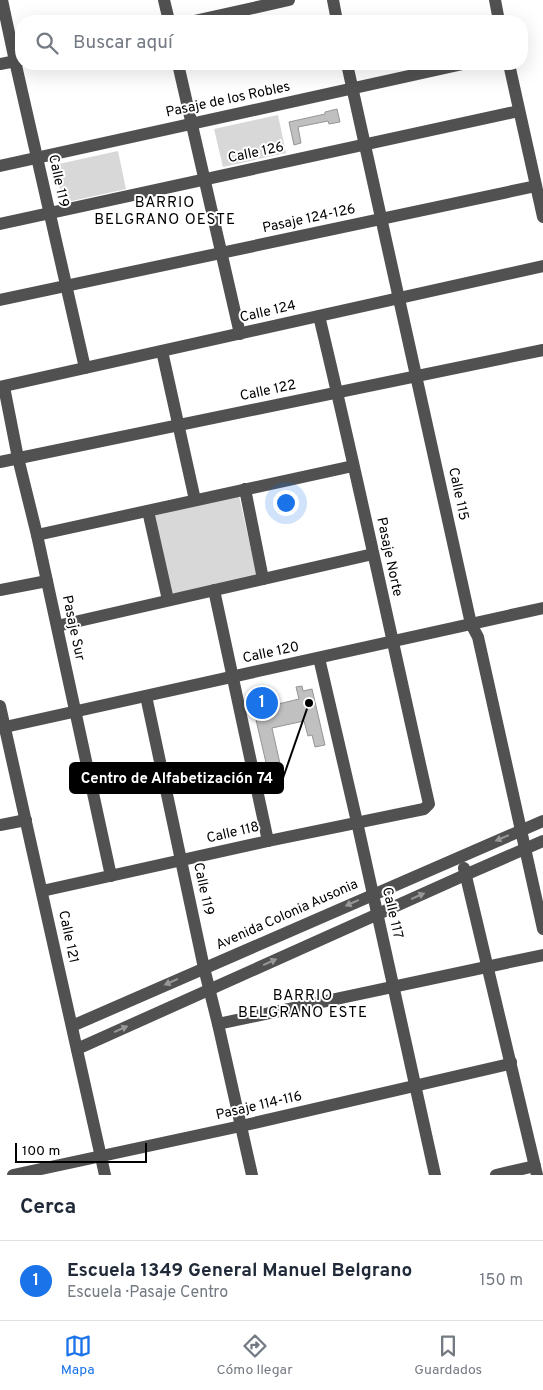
<!DOCTYPE html>
<html lang="es">
<head>
<meta charset="utf-8">
<style>
	:root { --surface:#fff; --page:#f2f2f3; --text:#1f2937; --muted:#747a83; --line:#e0e1e3; --accent:#1a73e8 }
	body { margin:0; font-family:Overpass,sans-serif; background:var(--page); color:var(--text) }
	.scale { position:absolute; left:15px; bottom:12px; width:132px; box-sizing:border-box; padding-left:5px; border:2px solid #000; border-top:0; font-size:14px; line-height:18px; white-space:nowrap; color:#000; -webkit-text-stroke:4px #fff; paint-order:stroke }
	.you { position:absolute; left:285px; top:502px; width:18px; height:18px; margin:-12px; border:4px solid #fff; border-radius:50%; background:#1a73e8; box-shadow:0 0 0 8px #1a73e833 }
	.badge { display:grid; place-items:center; width:32px; height:32px; border-radius:50%; background:var(--accent); color:#fff; font-size:16px; font-weight:700 }
	.pin { position:absolute; translate:-50% -50%; border:2px solid #fff; box-shadow:0 1px 5px #0006 }
	.list { margin:0; padding:0; list-style:none }
	h2 { display:flex; justify-content:space-between; align-items:center; height:65px; margin:0; padding:0 20px; font-size:21px }
	h2 small { font-size:16px; font-weight:400; color:var(--muted) }
	.list li { display:grid; grid-template-columns:32px 1fr auto; gap:15px; align-items:center; box-sizing:border-box; height:80px; padding:0 20px; border-top:1px solid var(--line) }
	.list b { display:block; font-size:19px; white-space:nowrap }
	.list p { margin:0; font-size:16px; white-space:nowrap; color:var(--muted) }
	.list em { font-size:16px; font-style:normal; color:var(--muted) }
	.icon { flex:none; width:28px; height:28px; fill:none; stroke:currentColor; stroke-width:2; stroke-linecap:round; stroke-linejoin:round }
	.map { position:relative; flex:none; width:543px; height:1175px; overflow:hidden }
	.search { position:absolute; background:var(--surface); box-shadow:0 5px 20px #0002; left:15px; right:15px; top:15px; height:55px; display:flex; align-items:center; gap:12px; box-sizing:border-box; padding:0 18px; border-radius:20px; color:var(--muted); font-size:19px }
	.sheet { height:145px; background:var(--surface) }
	nav { display:flex; justify-content:space-around; align-items:center; box-sizing:border-box; height:70px; border-top:1px solid var(--line); background:var(--surface); font-size:14px; color:var(--muted) }
	nav a { display:grid; justify-items:center; gap:2px }
	nav .on { color:var(--accent) }
	.map>svg:first-child { display:block }
	.green { fill:#d8d8d8 }
	.building { fill:#c0c0c0; stroke:#959595 }
	.lines { fill:none; stroke-linecap:round; stroke-linejoin:round }
	.minor { stroke:#515151; stroke-width:12 }
	.oneway { fill:#979797 }
	.labels { text-anchor:middle; dominant-baseline:central; stroke-width:4; stroke-linejoin:round; paint-order:stroke }
	.street-label { font-size:14px; fill:#000; stroke:#fff }
	.neighbourhood-label { font-size:15px; letter-spacing:1px; fill:#000; stroke:#fff }
	.leader { fill:none; stroke:#000; stroke-width:2 }
	.callout-dot { fill:#000; stroke:#fff; stroke-width:2 }
	.callout { fill:#000; stroke:#000; stroke-width:2 }
	.callout-label { font-size:15px; text-anchor:middle; font-weight:bold; fill:#fff }
</style>
</head>
<body>
<div class="map">
<svg width="543" height="1175" viewBox="0 0 543 1175">
	<rect width="100%" height="100%" fill="#fff"/>
	<g class="green">
		<polygon points="278,115 286,153 223,167 214,129"/>
		<polygon points="118,151 126,189 63,203 54,165"/>
		<polygon points="239,496 257,576 171,594 154,514"/>
	</g>
	<g class="building">
		<polygon points="337,109 340,122 329,124 328,121 298,127 301,143 294,145 289,122 325,114 325,112"/>
		<polygon points="302,686 303,691 312,689 325,745 315,747 312,735 308,736 304,721 272,728 283,777 270,780 254,711 260,710 257,697 267,695 270,706 299,699 296,687"/>
	</g>
	<g class="lines">
		<g class="minor">
			<polyline points="2,0 15,61 85,368"/>
			<polyline points="164,0 169,21"/>
			<polyline points="333,0 337,21"/>
			<polyline points="495,0 499,21"/>
			<polyline points="194,21 289,0"/>
			<polyline points="0,64 21,60"/>
			<polyline points="178,64 240,334"/>
			<polyline points="347,64 471,624 478,637 543,929"/>
			<polyline points="509,64 543,217"/>
			<polyline points="0,166 463,64"/>
			<polyline points="0,224 519,111"/>
			<polyline points="0,300 536,186"/>
			<polyline points="162,351 195,500"/>
			<polyline points="0,387 543,266"/>
			<polyline points="4,387 18,458 37,535 111,876"/>
			<polyline points="0,462 543,350"/>
			<polyline points="245,489 263,579"/>
			<polyline points="148,511 168,600"/>
			<polyline points="37,535 353,466"/>
			<polyline points="0,590 47,581"/>
			<polyline points="214,590 268,841"/>
			<polyline points="57,626 373,554"/>
			<polyline points="319,658 357,822 435,1175"/>
			<polyline points="146,696 204,968 218,1024 252,1175"/>
			<polyline points="0,706 105,1175"/>
			<polyline points="5,727 543,608"/>
			<polyline points="0,825 26,820"/>
			<polyline points="464,868 537,1175"/>
			<path d="M42 891 268 841 424 809 429 804C392 641 358 478 319 316"/>
			<polyline points="218,1024 543,955"/>
			<polyline points="72,1026 543,821"/>
			<polyline points="77,1049 465,875 543,841"/>
			<polyline points="13,1175 241,1126 505,1065 511,1062"/>
			<polyline points="496,1175 535,1166"/>
		</g>
	</g>
	<defs><path id="oneway-solid" d="M-6-.8H1V-3.2L6.5 0L1 3.2V.8H-6Z" transform="scale(1.25)"/></defs>
	<g class="oneway">
		<use href="#oneway-solid" transform="translate(502 838) rotate(157)"/>
		<use href="#oneway-solid" transform="translate(418 896) rotate(-24)"/>
		<use href="#oneway-solid" transform="translate(352 903) rotate(156)"/>
		<use href="#oneway-solid" transform="translate(270 962) rotate(-24)"/>
		<use href="#oneway-solid" transform="translate(171 982) rotate(156)"/>
		<use href="#oneway-solid" transform="translate(121 1029) rotate(-24)"/>
	</g>
	<g class="labels">
		<g class="street-label">
			<text transform="translate(228 100) rotate(-12)">Pasaje de los Robles</text>
			<text transform="translate(256 153) rotate(-12)">Calle 126</text>
			<text transform="translate(58 181) rotate(78)">Calle 119</text>
			<text transform="translate(309 219) rotate(-12)">Pasaje 124-126</text>
			<text transform="translate(268 312) rotate(-13)">Calle 124</text>
			<text transform="translate(268 391) rotate(-12)">Calle 122</text>
			<text transform="translate(458 494) rotate(78)">Calle 115</text>
			<text transform="translate(389 557) rotate(78)">Pasaje Norte</text>
			<text transform="translate(73 628) rotate(78)">Pasaje Sur</text>
			<text transform="translate(271 653) rotate(-12)">Calle 120</text>
			<text transform="translate(233 833) rotate(-13)">Calle 118</text>
			<text transform="translate(203 889) rotate(78)">Calle 119</text>
			<text transform="translate(392 913) rotate(77)">Calle 117</text>
			<text transform="translate(287 915) rotate(-24)">Avenida Colonia Ausonia</text>
			<text transform="translate(68 937) rotate(78)">Calle 121</text>
			<text transform="translate(259 1106) rotate(-13)">Pasaje 114-116</text>
		</g>
		<g class="neighbourhood-label">
			<text x="165" y="203">BARRIO<tspan x="165" dy="17">BELGRANO OESTE</tspan></text>
			<text x="303" y="996">BARRIO<tspan x="303" dy="17">BELGRANO ESTE</tspan></text>
		</g>
	</g>
	<path class="leader" d="M309 703L283 778"/>
	<circle class="callout-dot" cx="309" cy="703" r="5"/>
	<rect class="callout" x="70" y="763" width="213" height="30" rx="5"/>
	<g class="callout-label">
		<text x="177" y="783">Centro de Alfabetización 74</text>
	</g>
</svg>
<div class="scale">100 m</div>
<div class="you"></div>
<div class="pin badge" style="left:262px;top:703px">1</div>
<div class="search"><svg class="icon" aria-label="search" viewBox="0 0 24 24"><circle cx="10" cy="10" r="6"/><path d="M15 15l6 6"/></svg>Buscar aquí</div>
</div>
<section class="sheet">
<h2>Cerca<small></small></h2>
<ul class="list">
<li><span class="badge">1</span><div><b>Escuela 1349 General Manuel Belgrano</b><p>Escuela · Pasaje Centro</p></div><em>150 m</em></li>
</ul>
</section>
<nav>
<a class="on"><svg class="icon" aria-label="map" viewBox="0 0 24 24"><path d="M3 6l6-2 6 2 6-2v14l-6 2-6-2-6 2zM9 4v14M15 6v14"/></svg>Mapa</a>
<a><svg class="icon" aria-label="directions" viewBox="0 0 24 24"><path d="M12 3l9 9-9 9-9-9zM9 14v-3h6M13 9l2 2-2 2"/></svg>Cómo llegar</a>
<a><svg class="icon" aria-label="saved" viewBox="0 0 24 24"><path d="M7 4h10v16l-5-4-5 4z"/></svg>Guardados</a>
</nav>
</body>
</html>
